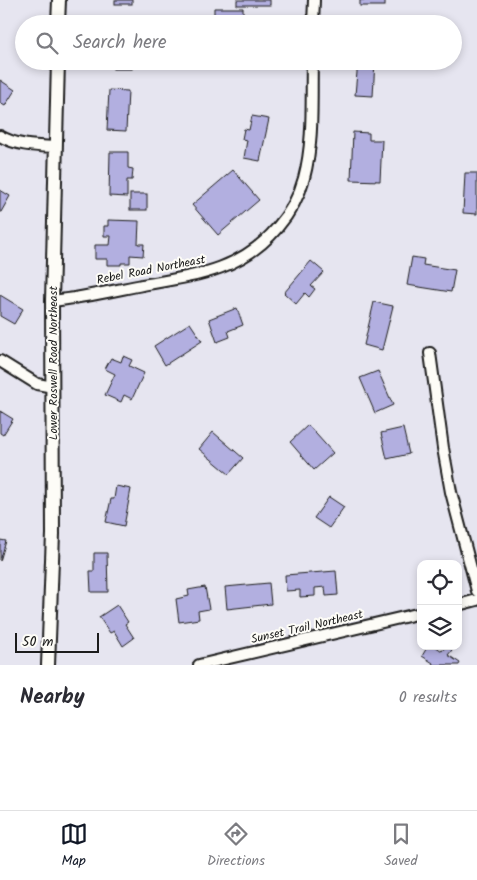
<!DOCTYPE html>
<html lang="en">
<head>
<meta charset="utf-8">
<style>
	:root { --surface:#fff; --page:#f7f7f7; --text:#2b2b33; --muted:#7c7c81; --line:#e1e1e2; --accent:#111827 }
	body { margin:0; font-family:Kalam,sans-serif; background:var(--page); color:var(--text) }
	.controls { position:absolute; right:15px; bottom:15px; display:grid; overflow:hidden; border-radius:10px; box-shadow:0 2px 8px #0003 }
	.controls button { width:45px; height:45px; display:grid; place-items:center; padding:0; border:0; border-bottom:1px solid var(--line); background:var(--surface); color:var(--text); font:25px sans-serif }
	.scale { position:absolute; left:15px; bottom:12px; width:84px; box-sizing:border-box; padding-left:5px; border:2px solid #1c1c1c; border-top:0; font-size:14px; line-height:18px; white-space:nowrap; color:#1c1c1c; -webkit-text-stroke:4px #fdfcf7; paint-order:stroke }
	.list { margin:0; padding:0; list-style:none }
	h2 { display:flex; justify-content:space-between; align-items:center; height:65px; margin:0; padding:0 20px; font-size:21px }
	h2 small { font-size:16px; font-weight:400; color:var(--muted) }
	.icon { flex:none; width:28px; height:28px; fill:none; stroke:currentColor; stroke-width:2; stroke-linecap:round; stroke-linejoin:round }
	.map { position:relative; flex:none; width:477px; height:665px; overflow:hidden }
	.search { position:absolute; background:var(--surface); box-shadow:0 2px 8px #0003; left:15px; right:15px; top:15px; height:55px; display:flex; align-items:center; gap:12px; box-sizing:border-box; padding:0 18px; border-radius:28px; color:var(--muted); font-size:19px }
	.sheet { height:145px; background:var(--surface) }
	nav { display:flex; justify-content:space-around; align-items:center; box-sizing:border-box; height:70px; border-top:1px solid var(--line); background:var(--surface); font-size:14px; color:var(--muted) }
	nav a { display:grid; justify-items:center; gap:2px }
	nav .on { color:var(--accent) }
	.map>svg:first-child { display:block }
	.building { fill:#b2afe0; stroke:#1c1c1c }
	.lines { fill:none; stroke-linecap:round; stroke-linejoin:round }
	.minor-casing { stroke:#1c1c1c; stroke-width:14 }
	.tertiary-casing { stroke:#1c1c1c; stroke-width:16 }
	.minor { stroke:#fdfcf7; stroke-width:10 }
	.tertiary { stroke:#fdfcf7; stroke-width:12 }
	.labels { text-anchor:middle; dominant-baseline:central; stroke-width:4; stroke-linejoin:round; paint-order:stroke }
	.street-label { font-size:12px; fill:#1c1c1c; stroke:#fdfcf7 }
</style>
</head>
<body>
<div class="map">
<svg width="477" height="665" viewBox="0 0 477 665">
	<rect width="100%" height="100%" fill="#e6e5f0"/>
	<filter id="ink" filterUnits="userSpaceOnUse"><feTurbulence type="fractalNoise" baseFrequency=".02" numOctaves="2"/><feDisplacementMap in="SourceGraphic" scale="10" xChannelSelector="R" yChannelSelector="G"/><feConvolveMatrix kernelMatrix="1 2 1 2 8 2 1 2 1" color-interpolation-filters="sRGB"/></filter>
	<g filter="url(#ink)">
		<g class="building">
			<rect x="115" y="0" width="17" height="4"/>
			<rect x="237" y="0" width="33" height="5"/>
			<rect x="360" y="0" width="25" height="6"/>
			<polygon points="214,8 243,8 243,22 214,21"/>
			<rect x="113" y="61" width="19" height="8"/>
			<polygon points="244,61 265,61 265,66 244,65"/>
			<polygon points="358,61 375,61 373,96 355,95"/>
			<polygon points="0,80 15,90 5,106 0,103"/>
			<polygon points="109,90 128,91 126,131 107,130"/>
			<polygon points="252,116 269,119 260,161 244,158 247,140 242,139 244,129 249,130"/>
			<polygon points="353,132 369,133 369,140 382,140 380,181 351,180"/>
			<polygon points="110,152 128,152 128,168 133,169 132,180 127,180 127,197 109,196"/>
			<polygon points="233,170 259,200 218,235 192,205"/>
			<polygon points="465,173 477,173 477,214 463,213"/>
			<polygon points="0,190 10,196 1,212 0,212"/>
			<rect x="130" y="194" width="17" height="16"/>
			<polygon points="108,220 139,221 138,244 144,244 143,256 130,255 130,263 121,263 121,265 107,265 107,259 95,259 95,245 110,245 111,236 104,236 104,226 108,226"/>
			<polygon points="412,257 424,259 423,265 455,270 451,292 407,285"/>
			<polygon points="311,261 324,272 311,286 315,289 309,297 305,293 296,304 284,293"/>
			<polygon points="0,295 23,309 14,324 0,316"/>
			<polygon points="374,302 393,306 382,350 364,345"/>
			<polygon points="237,308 243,325 228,331 230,337 217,342 209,319"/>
			<polygon points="190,323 202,341 165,365 154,346"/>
			<polygon points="123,356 132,360 129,366 144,373 132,399 124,395 121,402 105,395 115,374 105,369 111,358 121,362"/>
			<polygon points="378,371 393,405 375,413 360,378"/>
			<polygon points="0,411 13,419 3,435 0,433"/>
			<polygon points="308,425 333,453 314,470 290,442"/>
			<polygon points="403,428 409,454 387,459 381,433"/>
			<polygon points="213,432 243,458 229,474 199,449"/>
			<polygon points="116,486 131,489 124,526 106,522 111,499 114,499"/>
			<polygon points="329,497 344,507 329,528 314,518"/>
			<polygon points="0,540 6,541 0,561"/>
			<polygon points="94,553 107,553 108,592 91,592 90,571 94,571"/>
			<polygon points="336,571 338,595 326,596 325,587 315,588 315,596 300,597 300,590 286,591 285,575"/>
			<polygon points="269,583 271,604 227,609 225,587"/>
			<polygon points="205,587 209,609 198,611 199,619 179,622 176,599 189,596 188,590"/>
			<polygon points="117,605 128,622 125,624 134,638 123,646 114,631 110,633 99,617"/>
			<polygon points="428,646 435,646 442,651 446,646 452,650 448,655 460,663 459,665 432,665 433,663 422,656"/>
		</g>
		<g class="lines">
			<defs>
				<g id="minor">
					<polyline points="313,24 314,0"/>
					<path d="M0 136C17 146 37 146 56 147"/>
					<path d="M52 301C82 298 112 291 142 285 194 276 241 271 277 228 290 213 299 197 304 178 314 141 311 100 312 61"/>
					<polyline points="430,353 443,448 451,492 477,591"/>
					<polyline points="0,361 37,384 53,387"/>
					<polyline points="458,605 477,600"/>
					<polyline points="199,665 421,613"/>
				</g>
				<g id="tertiary">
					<polyline points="58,24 59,0"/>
					<polyline points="48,665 53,534 52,301 58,61"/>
				</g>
			</defs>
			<use href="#minor" class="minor-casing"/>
			<use href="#tertiary" class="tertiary-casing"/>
			<use href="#minor" class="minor"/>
			<use href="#tertiary" class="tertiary"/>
		</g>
	</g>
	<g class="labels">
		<g class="street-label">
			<text transform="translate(151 270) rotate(-11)">Rebel Road Northeast</text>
			<text transform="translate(53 363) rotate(-90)">Lower Roswell Road Northeast</text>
			<text transform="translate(307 627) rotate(-13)">Sunset Trail Northeast</text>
		</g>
	</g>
</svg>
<div class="controls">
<button><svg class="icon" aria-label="locate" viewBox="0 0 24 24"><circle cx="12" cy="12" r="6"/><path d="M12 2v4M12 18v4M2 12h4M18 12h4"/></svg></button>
<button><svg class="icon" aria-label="layers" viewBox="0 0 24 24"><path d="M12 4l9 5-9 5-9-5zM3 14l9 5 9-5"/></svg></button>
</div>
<div class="scale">50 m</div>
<div class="search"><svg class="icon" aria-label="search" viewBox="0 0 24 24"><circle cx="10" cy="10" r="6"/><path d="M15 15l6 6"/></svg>Search here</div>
</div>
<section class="sheet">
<h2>Nearby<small>0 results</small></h2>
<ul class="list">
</ul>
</section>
<nav>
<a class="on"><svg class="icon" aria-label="map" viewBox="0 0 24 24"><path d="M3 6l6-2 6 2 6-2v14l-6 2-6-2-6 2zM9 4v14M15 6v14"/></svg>Map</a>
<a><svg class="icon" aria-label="directions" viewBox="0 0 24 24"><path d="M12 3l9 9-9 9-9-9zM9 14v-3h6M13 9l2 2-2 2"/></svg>Directions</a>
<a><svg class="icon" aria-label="saved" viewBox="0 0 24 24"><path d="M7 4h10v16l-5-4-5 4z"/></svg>Saved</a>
</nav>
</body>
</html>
